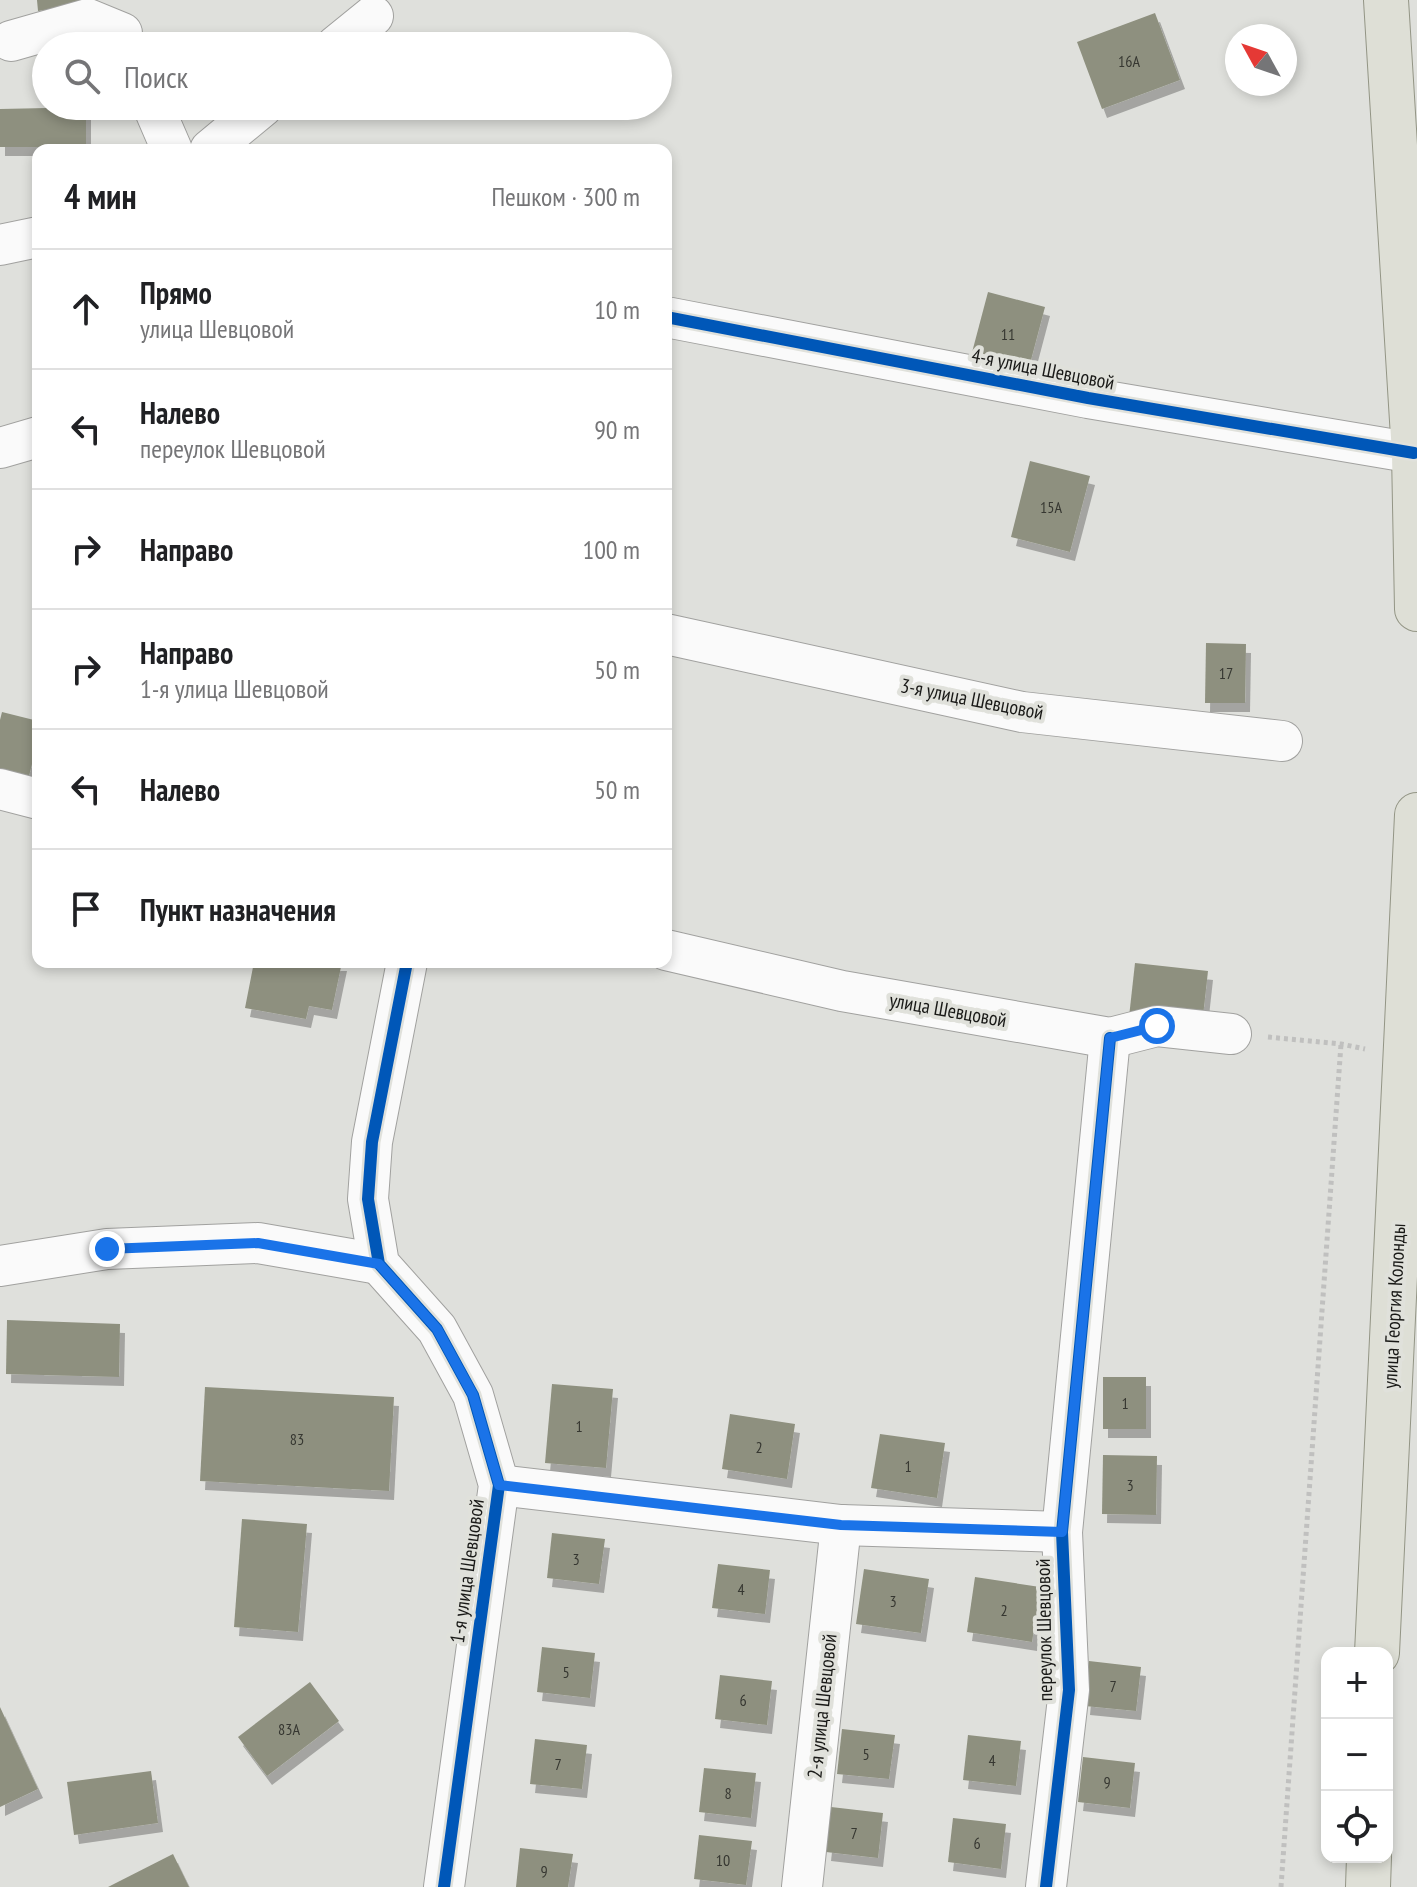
<!DOCTYPE html>
<html lang="ru">
<head>
<meta charset="utf-8">
<style>
	:root { --surface:#fff; --page:#f6f6f6; --text:#202124; --muted:#757577; --line:#e0e0e0 }
	body { margin:0; font-family:"PT Sans Narrow",sans-serif; background:var(--page); color:var(--text) }
	.controls { position:absolute; right:24px; bottom:24px; display:grid; overflow:hidden; border-radius:16px; box-shadow:0 4px 12px #0003 }
	.controls button { width:72px; height:72px; display:grid; place-items:center; padding:0; border:0; border-bottom:2px solid var(--line); background:var(--surface); color:var(--text); font:40px sans-serif }
	.compass { position:absolute; left:1225px; top:24px; width:72px; height:72px; border-radius:50%; background:var(--surface); box-shadow:0 4px 12px #0003; rotate:310deg }
	.stop { position:absolute; width:24px; height:24px; margin:-18px; border:6px solid #1a73e8; border-radius:50%; background:#fff }
	.stop.end { background:#1a73e8; border-color:#fff; box-shadow:0 2px 8px #0008 }
	.list { margin:0; padding:0; list-style:none }
	h2 { display:flex; justify-content:space-between; align-items:center; height:104px; margin:0; padding:0 32px; font-size:34px }
	h2 small { font-size:26px; font-weight:400; color:var(--muted) }
	.list li { display:grid; grid-template-columns:52px 1fr auto; gap:24px; align-items:center; box-sizing:border-box; height:120px; padding:0 32px; border-top:2px solid var(--line) }
	.list b { display:block; font-size:30px; white-space:nowrap }
	.list p { margin:0; font-size:26px; white-space:nowrap; color:var(--muted) }
	.list em { font-size:26px; font-style:normal; color:var(--muted) }
	.icon { flex:none; width:44px; height:44px; fill:none; stroke:currentColor; stroke-width:2; stroke-linecap:round; stroke-linejoin:round }
	.map { position:relative; flex:none; width:1417px; height:1887px; overflow:hidden }
	.search { position:absolute; background:var(--surface); box-shadow:0 4px 12px #0003; left:32px; top:32px; width:640px; height:88px; display:flex; align-items:center; gap:20px; box-sizing:border-box; padding:0 28px; border-radius:44px; color:var(--muted); font-size:30px }
	.panel { position:absolute; background:var(--surface); box-shadow:0 4px 12px #0003; left:32px; top:144px; width:640px; height:824px; border-radius:16px }
	.map>svg:first-child { display:block }
	.building { fill:#8e907f; filter:url(#shadow) }
	.lines { fill:none; stroke-linecap:round; stroke-linejoin:round }
	.minor-casing { stroke:#a1a19f; stroke-width:42 }
	.major-casing { stroke:#939585; stroke-width:46 }
	.path { stroke:#c0c0bf; stroke-width:5; stroke-dasharray:4 4; stroke-linecap:butt }
	.minor { stroke:#fafafa; stroke-width:40 }
	.major { stroke:#dedfd6; stroke-width:44 }
	.cycleway-casing { stroke:#e0e1db; stroke-width:17 }
	.cycleway { stroke:#0057b8; stroke-width:12 }
	.route { stroke:#1a73e8; stroke-width:10 }
	.labels { text-anchor:middle; dominant-baseline:central; stroke-width:8; stroke-linejoin:round; paint-order:stroke }
	.number-label { font-size:16px; fill:#363731 }
	.street-label { font-size:20px; fill:#191917; stroke:#e0e1db }
</style>
</head>
<body>
<div class="map">
<svg width="1417" height="1887" viewBox="0 0 1417 1887">
	<defs>
		<filter id="shadow"><feDropShadow dx="5" dy="9" stdDeviation="0" flood-color="#0004"/></filter>
	</defs>
	<rect width="100%" height="100%" fill="#dfe0dc"/>
	<g class="building">
		<polygon points="37,0 79,0 80,6 38,11"/>
		<polygon points="1155,13 1180,80 1102,109 1077,42"/>
		<polygon points="47,106 86,106 86,147 0,147 0,109 47,108"/>
		<polygon points="988,292 1045,307 1027,375 970,360"/>
		<polygon points="1030,461 1090,476 1070,552 1011,537"/>
		<polygon points="1206,643 1246,644 1245,703 1205,703"/>
		<polygon points="2,712 38,721 38,740 29,776 0,769 0,720"/>
		<polygon points="254,962 342,962 332,1010 309,1006 306,1019 245,1008"/>
		<polygon points="1135,963 1208,971 1202,1025 1129,1017"/>
		<polygon points="7,1320 120,1324 119,1377 6,1374"/>
		<rect x="1103" y="1377" width="43" height="52"/>
		<polygon points="552,1384 613,1389 606,1468 545,1463"/>
		<polygon points="205,1387 394,1397 389,1491 200,1481"/>
		<polygon points="730,1414 795,1424 787,1479 722,1469"/>
		<polygon points="880,1434 945,1443 937,1498 871,1488"/>
		<polygon points="1103,1455 1157,1456 1156,1515 1102,1514"/>
		<polygon points="242,1519 307,1524 298,1632 234,1627"/>
		<polygon points="552,1533 605,1539 599,1584 547,1578"/>
		<polygon points="718,1564 770,1570 765,1614 712,1608"/>
		<polygon points="864,1569 929,1579 921,1633 856,1624"/>
		<polygon points="975,1577 1040,1587 1032,1642 967,1632"/>
		<polygon points="542,1647 595,1653 590,1698 537,1692"/>
		<polygon points="1089,1661 1141,1667 1136,1711 1085,1706"/>
		<polygon points="720,1675 772,1681 767,1725 715,1719"/>
		<polygon points="310,1682 339,1721 267,1776 238,1737"/>
		<polygon points="0,1707 38,1789 0,1807"/>
		<polygon points="842,1729 895,1735 889,1779 837,1774"/>
		<polygon points="968,1735 1021,1741 1016,1786 963,1780"/>
		<polygon points="535,1739 587,1745 582,1789 530,1784"/>
		<polygon points="1083,1757 1135,1763 1130,1808 1078,1802"/>
		<polygon points="704,1768 756,1773 751,1818 699,1812"/>
		<polygon points="151,1771 158,1823 74,1835 67,1782"/>
		<polygon points="831,1807 883,1813 878,1858 826,1852"/>
		<polygon points="953,1818 1006,1824 1001,1869 948,1862"/>
		<polygon points="699,1835 752,1841 746,1885 694,1879"/>
		<polygon points="520,1848 573,1854 568,1887 516,1887"/>
		<polygon points="173,1854 189,1887 108,1887"/>
	</g>
	<g class="lines">
		<defs>
			<g id="minor">
				<polyline points="11,41 88,19 122,33"/>
				<polyline points="336,46 373,16"/>
				<polyline points="153,106 172,150"/>
				<polyline points="210,150 263,106"/>
				<polyline points="0,245 38,237"/>
				<polyline points="666,317 1088,398 1414,453"/>
				<polyline points="0,448 38,437"/>
				<polyline points="666,634 1022,712 1282,741"/>
				<polyline points="0,789 38,799"/>
				<polyline points="666,950 842,991 1110,1038 1157,1026 1231,1034"/>
				<polyline points="407,962 372,1142 368,1199 379,1264 437,1329 473,1395 499,1485 444,1887"/>
				<polyline points="0,1266 107,1249 258,1243 379,1264"/>
				<polyline points="499,1485 841,1525 1062,1532"/>
				<polyline points="802,1887 841,1525"/>
				<polyline points="1046,1887 1069,1690 1062,1532 1110,1038"/>
			</g>
			<g id="major">
				<polyline points="1386,0 1414,453 1417,609"/>
				<polyline points="1377,1653 1417,815"/>
				<polyline points="1368,1887 1369,1857"/>
			</g>
		</defs>
		<use href="#minor" class="minor-casing"/>
		<use href="#major" class="major-casing"/>
		<g class="path">
			<polyline points="1268,1037 1341,1044 1365,1049"/>
			<polyline points="1281,1887 1341,1044"/>
		</g>
		<use href="#minor" class="minor"/>
		<use href="#major" class="major"/>
		<defs>
			<g id="cycleway">
				<polyline points="666,317 1088,398 1414,453"/>
				<polyline points="407,962 372,1142 368,1199 379,1264 437,1329 473,1395 499,1485 444,1887"/>
				<polyline points="1046,1887 1069,1690 1062,1532 1110,1038"/>
			</g>
		</defs>
		<use href="#cycleway" class="cycleway-casing"/>
		<use href="#cycleway" class="cycleway"/>
	</g>
	<g class="lines">
		<polyline class="route" points="107,1249 258,1243 379,1264 437,1329 473,1395 499,1485 841,1525 1062,1532 1110,1038 1157,1026"/>
	</g>
	<g class="labels">
		<g class="number-label">
			<text x="1129" y="61">16А</text>
			<text x="1008" y="334">11</text>
			<text x="1051" y="507">15А</text>
			<text x="1226" y="673">17</text>
			<text x="1125" y="1403">1</text>
			<text x="579" y="1426">1</text>
			<text x="297" y="1439">83</text>
			<text x="759" y="1447">2</text>
			<text x="908" y="1466">1</text>
			<text x="1130" y="1485">3</text>
			<text x="576" y="1559">3</text>
			<text x="741" y="1589">4</text>
			<text x="893" y="1601">3</text>
			<text x="1004" y="1610">2</text>
			<text x="566" y="1672">5</text>
			<text x="1113" y="1686">7</text>
			<text x="743" y="1700">6</text>
			<text x="289" y="1729">83А</text>
			<text x="866" y="1754">5</text>
			<text x="992" y="1760">4</text>
			<text x="558" y="1764">7</text>
			<text x="1107" y="1782">9</text>
			<text x="728" y="1793">8</text>
			<text x="854" y="1833">7</text>
			<text x="977" y="1843">6</text>
			<text x="723" y="1860">10</text>
			<text x="544" y="1871">9</text>
		</g>
		<g class="street-label">
			<text transform="translate(1043 369) rotate(11)">4-я улица Шевцовой</text>
			<text transform="translate(972 699) rotate(11)">3-я улица Шевцовой</text>
			<text transform="translate(948 1010) rotate(10)">улица Шевцовой</text>
			<text transform="translate(1394 1306) rotate(-87)">улица Георгия Колонды</text>
			<text transform="translate(467 1571) rotate(-82)">1-я улица Шевцовой</text>
			<text transform="translate(1044 1630) rotate(-91)">переулок Шевцовой</text>
			<text transform="translate(822 1706) rotate(-84)">2-я улица Шевцовой</text>
		</g>
	</g>
</svg>
<div class="controls">
<button>+</button>
<button>−</button>
<button><svg class="icon" aria-label="locate" viewBox="0 0 24 24"><circle cx="12" cy="12" r="6"/><path d="M12 2v4M12 18v4M2 12h4M18 12h4"/></svg></button>
</div>
<svg class="compass" viewBox="-18 -18 36 36"><path d="M0-13l5 13h-10z" fill="#e53935"/><path d="M0 13l5-13h-10z" fill="#757577"/></svg>
<div class="stop" style="left:1157px;top:1026px"></div>
<div class="stop end" style="left:107px;top:1249px"></div>
<div class="search"><svg class="icon" aria-label="search" viewBox="0 0 24 24"><circle cx="10" cy="10" r="6"/><path d="M15 15l6 6"/></svg>Поиск</div>
<section class="panel">
<h2>4 мин<small>Пешком · 300 m</small></h2>
<ul class="list">
<li><svg class="icon" aria-label="ahead" viewBox="0 0 24 24"><path d="M12 20V5M6 11l6-6 6 6"/></svg><div><b>Прямо</b><p>улица Шевцовой</p></div><em>10 m</em></li>
<li><svg class="icon" aria-label="left" viewBox="0 0 24 24"><path d="M17 20v-9H6M10 6l-5 5 5 5"/></svg><div><b>Налево</b><p>переулок Шевцовой</p></div><em>90 m</em></li>
<li><svg class="icon" aria-label="right" viewBox="0 0 24 24"><path d="M7 20v-9h11M14 6l5 5-5 5"/></svg><div><b>Направо</b></div><em>100 m</em></li>
<li><svg class="icon" aria-label="right" viewBox="0 0 24 24"><path d="M7 20v-9h11M14 6l5 5-5 5"/></svg><div><b>Направо</b><p>1-я улица Шевцовой</p></div><em>50 m</em></li>
<li><svg class="icon" aria-label="left" viewBox="0 0 24 24"><path d="M17 20v-9H6M10 6l-5 5 5 5"/></svg><div><b>Налево</b></div><em>50 m</em></li>
<li><svg class="icon" aria-label="arrive" viewBox="0 0 24 24"><path d="M6 21V4h12l-3 4 3 4H6"/></svg><div><b>Пункт назначения</b></div></li>
</ul>
</section>
</div>
</body>
</html>
